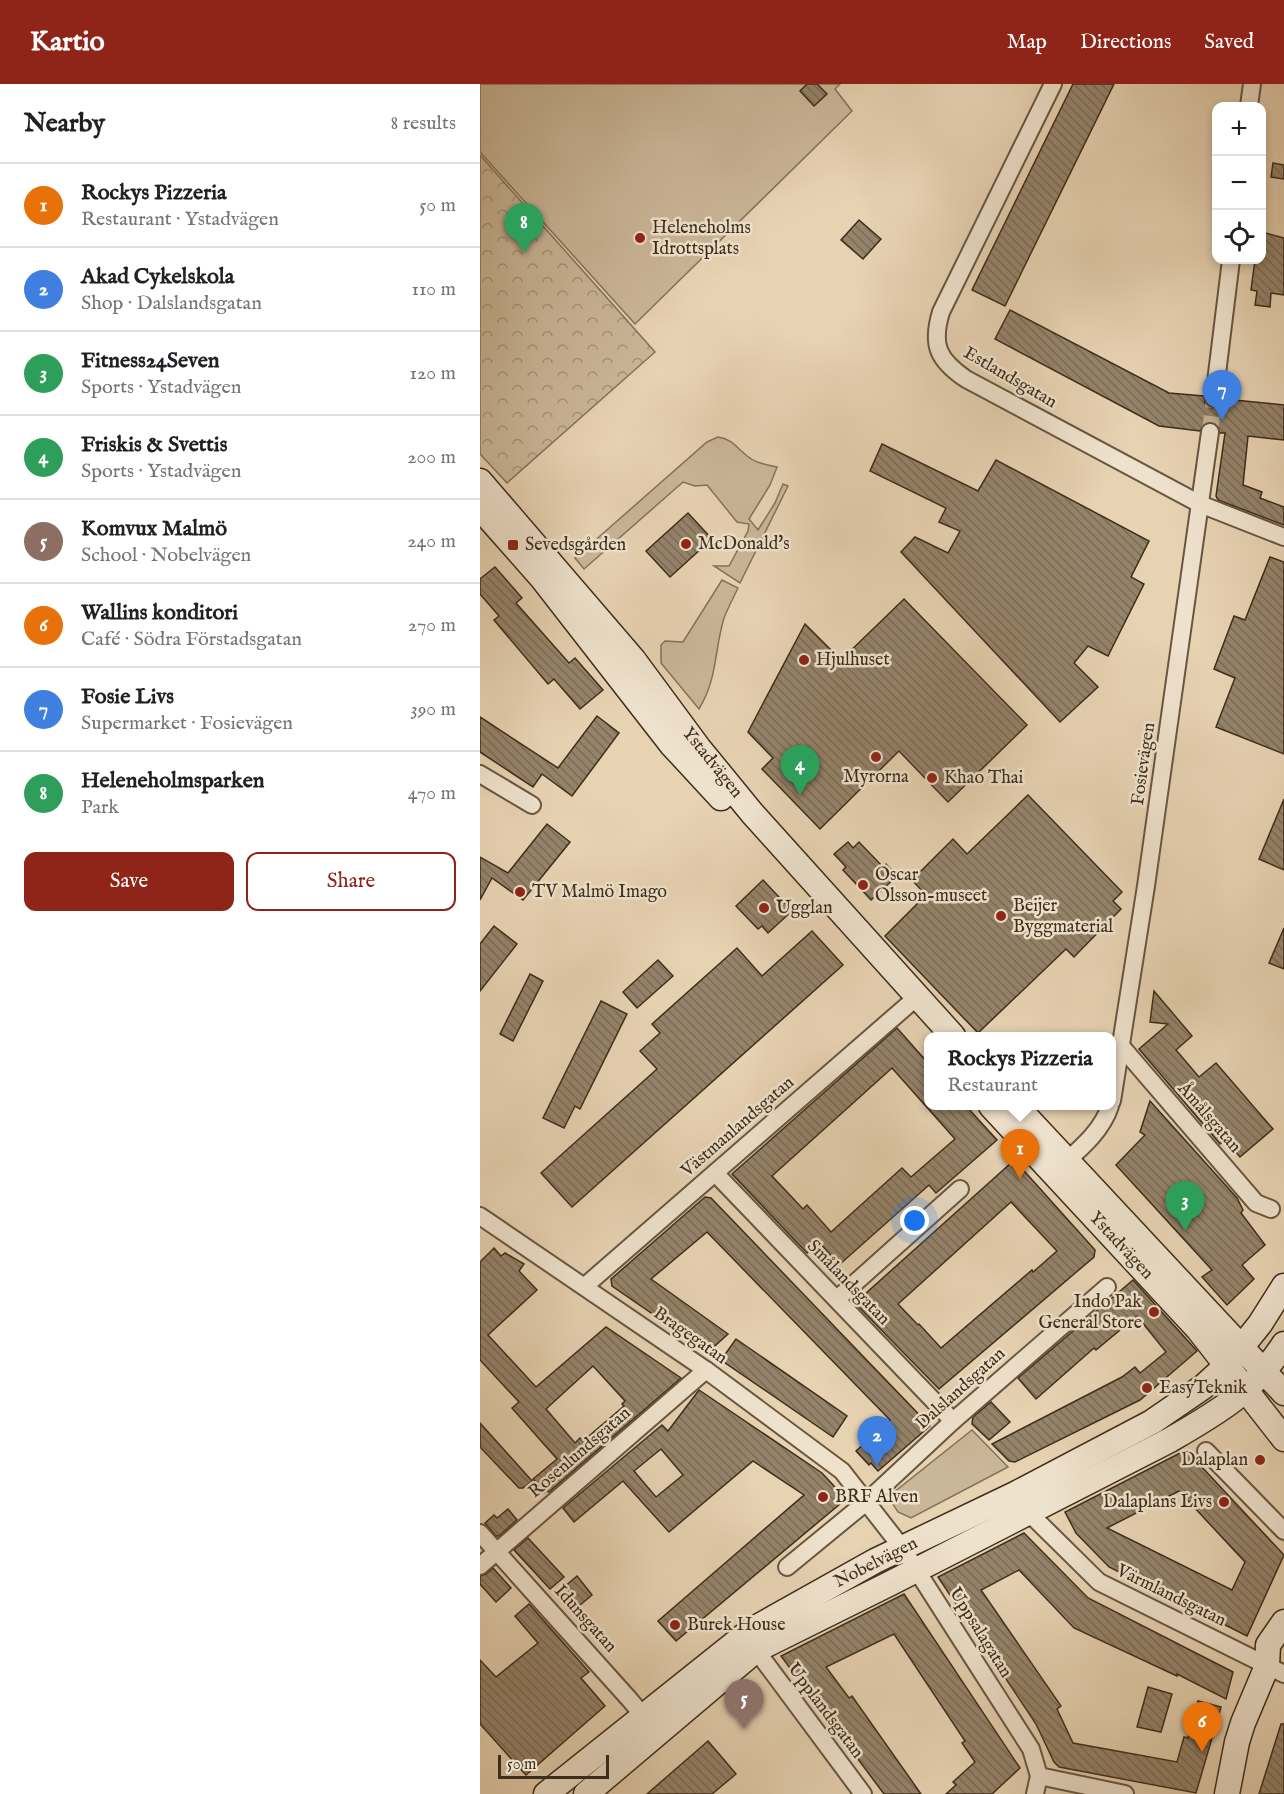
<!DOCTYPE html>
<html lang="en">
<head>
<meta charset="utf-8">
<style>
	:root { --surface:#fff; --page:#f6f6f6; --text:#202124; --muted:#757577; --line:#e0e0e0; --accent:#8f2418 }
	body { margin:0; font-family:"IM FELL English",serif; background:var(--page); color:var(--text) }
	.controls { position:absolute; right:18px; top:18px; display:grid; overflow:hidden; border-radius:12px; box-shadow:0 3px 9px #0003 }
	.controls button { width:54px; height:54px; display:grid; place-items:center; padding:0; border:0; border-bottom:2px solid var(--line); background:var(--surface); color:var(--text); font:30px sans-serif }
	.scale { position:absolute; left:18px; bottom:15px; width:111px; box-sizing:border-box; padding-left:6px; border:3px solid #3d2d1b; border-top:0; font-size:16px; line-height:21px; white-space:nowrap; color:#3d2d1b; -webkit-text-stroke:4px #efe2cd; paint-order:stroke }
	.you { position:absolute; left:435px; top:1137px; width:21px; height:21px; margin:-15px; border:4px solid #fff; border-radius:50%; background:#1a73e8; box-shadow:0 0 0 9px #1a73e833 }
	.badge { display:grid; place-items:center; width:39px; height:39px; border-radius:50%; background:var(--accent); color:#fff; font-size:20px; font-weight:700 }
	.pin { position:absolute; translate:-50% -50px; filter:drop-shadow(0 2px 3px #0008) }
	.pin::after { content:''; position:absolute; top:32px; width:21px; height:18px; background:inherit; clip-path:polygon(0 0,100% 0,50% 100%) }
	.popup { position:absolute; left:444px; top:948px; width:192px; height:78px; box-sizing:border-box; display:grid; place-content:center; border-radius:12px; background:var(--surface); filter:drop-shadow(0 2px 4px #0005); font-size:20px; white-space:nowrap; color:var(--muted) }
	.popup b { font-size:22px; color:var(--text) }
	.popup::after { content:''; position:absolute; left:50%; top:100%; margin-left:-12px; border:12px solid transparent; border-top-color:var(--surface) }
	.list { margin:0; padding:0; list-style:none }
	h2 { display:flex; justify-content:space-between; align-items:center; height:78px; margin:0; padding:0 24px; font-size:26px }
	h2 small { font-size:20px; font-weight:400; color:var(--muted) }
	.list li { display:grid; grid-template-columns:39px 1fr auto; gap:18px; align-items:center; box-sizing:border-box; height:84px; padding:0 24px; border-top:2px solid var(--line) }
	.list b { display:block; font-size:22px; white-space:nowrap }
	.list p { margin:0; font-size:20px; white-space:nowrap; color:var(--muted) }
	.list em { font-size:20px; font-style:normal; color:var(--muted) }
	.actions { display:flex; gap:12px; padding:18px 24px }
	.actions a { flex:1; padding:14px 0; border:2px solid var(--accent); border-radius:12px; text-align:center; font-size:21px; color:var(--accent) }
	.actions .main { background:var(--accent); color:#fff }
	.icon { flex:none; width:33px; height:33px; fill:none; stroke:currentColor; stroke-width:2; stroke-linecap:round; stroke-linejoin:round }
	.map { position:relative; flex:none; width:804px; height:1710px; overflow:hidden }
	header { display:flex; align-items:center; gap:36px; box-sizing:border-box; height:84px; padding:0 30px; background:var(--accent); color:#fff }
	header strong { font-size:28px }
	nav { display:flex; gap:33px; margin-inline-start:auto; font-size:21px }
	main { display:flex }
	aside { flex:1; background:var(--surface) }
	.map>svg:first-child { display:block }
	.grass { fill:#cab698; stroke:#84725a; stroke-width:1.5 }
	.park { fill:url(#park-crowns); stroke:#84725a; stroke-width:1.5 }
	.building { fill:url(#building-back-hatch); stroke:#3d2d1b; stroke-width:1.5; fill-rule:evenodd }
	.lines { fill:none; stroke-linecap:round; stroke-linejoin:round }
	.street-tunnel { stroke:#c5b194; stroke-width:16; stroke-dasharray:16 8; stroke-linecap:butt }
	.street-casing { stroke:#685641; stroke-width:20 }
	.secondary-casing { stroke:#3d2d1b; stroke-width:27 }
	.street { stroke:#efe2cd; stroke-width:16 }
	.secondary { stroke:#efe2cd; stroke-width:24 }
	.poi-dot { fill:#8f2418; stroke:#efe2cd; stroke-width:2 }
	.labels { text-anchor:middle; dominant-baseline:central; stroke-width:5; stroke-linejoin:round; paint-order:stroke }
	.poi-label { font-size:18px; fill:#3d2d1b; stroke:#efe2cd; text-anchor:start }
	.street-label { font-size:18px; fill:#3d2d1b; stroke:#efe2cd }
</style>
</head>
<body>
<header>
<strong>Kartio</strong>
<nav><a>Map</a><a>Directions</a><a>Saved</a></nav>
</header>
<main>
<aside>
<h2>Nearby<small>8 results</small></h2>
<ul class="list">
<li><span class="badge" style="background:#e8710a">1</span><div><b>Rockys Pizzeria</b><p>Restaurant · Ystadvägen</p></div><em>50 m</em></li>
<li><span class="badge" style="background:#3f7fe0">2</span><div><b>Akad Cykelskola</b><p>Shop · Dalslandsgatan</p></div><em>110 m</em></li>
<li><span class="badge" style="background:#2e9e5b">3</span><div><b>Fitness24Seven</b><p>Sports · Ystadvägen</p></div><em>120 m</em></li>
<li><span class="badge" style="background:#2e9e5b">4</span><div><b>Friskis &amp; Svettis</b><p>Sports · Ystadvägen</p></div><em>200 m</em></li>
<li><span class="badge" style="background:#8d6e63">5</span><div><b>Komvux Malmö</b><p>School · Nobelvägen</p></div><em>240 m</em></li>
<li><span class="badge" style="background:#e8710a">6</span><div><b>Wallins konditori</b><p>Café · Södra Förstadsgatan</p></div><em>270 m</em></li>
<li><span class="badge" style="background:#3f7fe0">7</span><div><b>Fosie Livs</b><p>Supermarket · Fosievägen</p></div><em>390 m</em></li>
<li><span class="badge" style="background:#2e9e5b">8</span><div><b>Heleneholmsparken</b><p>Park</p></div><em>470 m</em></li>
</ul>
<div class="actions"><a class="main">Save</a><a>Share</a></div>
</aside>
<div class="map">
<svg width="804" height="1710" viewBox="0 0 804 1710">
	<defs>
		<pattern id="park-crowns" width="20" height="18" patternUnits="userSpaceOnUse" patternTransform="scale(1.5)"><rect width="20" height="18" fill="#cab698"/><path d="M2 6a3 3 0 1 1 6 0M12 15a3 3 0 1 1 6 0" fill="none" stroke="#a5947b"/></pattern>
		<pattern id="building-back-hatch" width="6" height="6" patternUnits="userSpaceOnUse" patternTransform="scale(1.5)"><rect width="6" height="6" fill="#95836a"/><path d="M-1 5l2 2M0 0l6 6M5-1l2 2" fill="none" stroke="#7b6c56"/></pattern>
	</defs>
	<rect width="100%" height="100%" fill="#e7d2b2"/>
	<filter id="stains"><feTurbulence type="fractalNoise" baseFrequency=".00333" numOctaves="4"/><feColorMatrix values="0 0 0 0 .2 0 0 0 0 .09 0 0 0 0 .02 0 0 0 .5 -.17"/></filter>
	<radialGradient id="worn" r=".72"><stop offset=".6" stop-color="#630" stop-opacity="0"/><stop offset="1" stop-color="#630" stop-opacity=".3"/></radialGradient>
	<g class="grass">
		<polygon points="0,0 360,0 355,5 372,27 155,240 0,68"/>
		<path d="M238 353C253 355 258 366 270 374 278 380 288 381 297 383L290 401 269 435 278 446 295 419 303 400 308 402 260 499 234 482H249L268 447 269 440 257 438 227 401 215 402 203 398 104 485 95 474 227 358Z"/>
		<path d="M242 496 258 504C253 514 248 524 244 534 234 567 238 593 219 625L181 579V561L185 557 203 558Z"/>
		<polygon points="492,1346 528,1383 431,1434 418,1428 408,1413"/>
	</g>
	<polygon class="park" points="0,71 175,268 27,399 0,370"/>
	<g class="building">
		<polygon points="327,0 337,0 347,10 334,22 320,7"/>
		<polygon points="593,0 634,0 525,222 492,206"/>
		<polygon points="793,79 804,81 804,95 791,93"/>
		<polygon points="379,136 401,155 383,175 361,156"/>
		<polygon points="782,148 804,154 804,211 791,209 790,223 775,221 777,207 771,206 775,176 782,176"/>
		<polygon points="530,226 689,309 724,312 725,319 732,324 742,321 745,315 804,321 804,356 768,352 763,401 782,408 780,414 804,423 804,441 738,416 736,412 745,349 740,349 736,339 726,339 720,347 679,342 515,255"/>
		<polygon points="402,360 498,407 516,376 669,457 651,493 664,500 628,572 608,562 594,579 618,603 580,638 421,468 435,453 468,469 480,447 459,438 466,424 390,387"/>
		<polygon points="208,429 232,455 190,493 166,467"/>
		<polygon points="790,473 804,478 804,670 736,643 755,594 734,585 754,532 765,536"/>
		<polygon points="15,483 42,514 36,519 89,579 95,574 123,606 100,625 74,595 68,600 14,536 19,532 0,510 0,495"/>
		<polygon points="424,515 547,641 468,718 419,667 340,745 282,685 293,674 268,648 325,540 361,576"/>
		<polygon points="117,632 139,649 92,712 62,690 53,703 0,668 0,633 78,684"/>
		<polygon points="548,711 642,808 633,817 641,825 594,873 586,865 498,949 405,852 446,811 432,796 473,755 487,770"/>
		<polygon points="804,715 804,786 779,775"/>
		<polygon points="67,740 90,758 43,816 12,794 0,816 0,773 28,789"/>
		<polygon points="368,758 373,764 379,758 403,783 406,780 417,792 391,816 363,786 366,783 354,770"/>
		<polygon points="283,796 312,827 288,849 282,842 278,845 256,822"/>
		<polygon points="14,842 37,860 0,907 0,860"/>
		<polygon points="804,844 804,885 789,879"/>
		<polygon points="332,847 363,881 92,1123 61,1089 177,985 160,967 180,949 172,940 257,864 282,892"/>
		<polygon points="178,876 193,892 157,924 143,908"/>
		<polygon points="50,890 63,897 33,957 20,950"/>
		<polygon points="674,907 712,952 696,966 719,993 736,979 793,1045 760,1073 745,1056 740,1060 659,965 688,940 670,938"/>
		<polygon points="121,917 147,930 100,1025 95,1022 84,1044 63,1034"/>
		<path d="M417 944 448 979V1022H486L517 1056 456 1109 449 1101 359 1181 339 1158 327 1169 252 1090ZM412 984 475 1055 431 1093 422 1084 351 1148 327 1121 323 1125 292 1092Z"/>
		<polygon points="670,1017 757,1114 763,1126 761,1129 785,1161 762,1181 774,1195 747,1221 722,1193 732,1186 636,1081 665,1051 660,1048"/>
		<path d="M531 1079H537L615 1166 614 1173 459 1305 375 1219ZM531 1118 577 1167 553 1188 552 1186 461 1264 439 1240 438 1241 418 1220Z"/>
		<polygon points="225,1113 231,1114 450,1342 398,1387 391,1379 389,1381 376,1367 410,1336 227,1148 171,1195 248,1250 228,1268 132,1202 131,1195"/>
		<path d="M14 1164 21 1172 25 1169 44 1180 39 1187 57 1206 8 1251 56 1303 126 1243 201 1294 69 1408 67 1407 64 1409 53 1395 77 1375 32 1324 39 1318 0 1276V1178ZM113 1282 145 1317 142 1320 144 1322 103 1357 100 1354 95 1359 66 1325Z"/>
		<polygon points="653,1196 717,1267 660,1316 535,1378 529,1377 512,1360 642,1293 655,1283 660,1289 686,1268 657,1232 616,1266 614,1264 556,1315 538,1294"/>
		<polygon points="256,1255 367,1332 353,1353 241,1276"/>
		<path d="M219 1306 342 1389 366 1415 196 1557 178 1537 324 1411 273 1377 189 1448 143 1397 94 1438 83 1424 182 1341 188 1347ZM181 1365 203 1391 176 1413 154 1387Z"/>
		<polygon points="511,1318 530,1338 509,1356 492,1340 493,1333"/>
		<polygon points="0,1339 52,1397 43,1404 39,1404 0,1363"/>
		<path d="M706 1366 804 1471 767 1552 629 1483 596 1449 585 1428ZM699 1407 765 1478 752 1506 627 1444Z"/>
		<polygon points="28,1425 37,1436 19,1452 16,1452 5,1439 14,1431 17,1434"/>
		<polygon points="544,1449 608,1514 753,1588 746,1615 697,1590 697,1592 594,1544 539,1486 501,1506 581,1622 577,1625 593,1659 697,1678 704,1653 708,1654 718,1617 741,1623 716,1709 579,1683 574,1678 556,1640 458,1493"/>
		<polygon points="48,1454 84,1493 70,1505 34,1466"/>
		<polygon points="13,1484 31,1504 16,1518 0,1500 0,1492 6,1490"/>
		<polygon points="97,1492 112,1511 99,1522 83,1504"/>
		<polygon points="424,1510 540,1684 512,1710 466,1710 476,1701 473,1698 495,1678 482,1659 485,1657 414,1550 346,1583 369,1614 372,1612 441,1710 404,1710 301,1572"/>
		<polygon points="49,1520 109,1588 101,1594 125,1622 46,1691 0,1640 0,1576 16,1593 58,1559 35,1532"/>
		<polygon points="668,1603 692,1610 681,1648 657,1643"/>
		<polygon points="801,1640 804,1640 804,1710 779,1710"/>
		<polygon points="228,1657 256,1690 232,1710 167,1710"/>
	</g>
	<g class="lines">
		<polyline class="street-tunnel" points="730,348 734,314"/>
		<defs>
			<g id="street">
				<path d="M573 0 461 228C451 261 458 276 486 295L720 420 804 453"/>
				<polyline points="769,22 772,0"/>
				<polyline points="734,314 751,176"/>
				<polyline points="0,690 52,721"/>
				<polyline points="641,962 776,1119 791,1125"/>
				<polyline points="632,1017 666,802 730,348"/>
				<path d="M580 1083C600 1065 622 1047 630 1022"/>
				<polyline points="235,1089 473,1337"/>
				<polyline points="0,1132 226,1286 362,1387 423,1465 551,1665 559,1692 555,1710"/>
				<polyline points="105,1202 437,913"/>
				<polyline points="357,1215 480,1105"/>
				<polyline points="726,1367 804,1447"/>
				<polyline points="548,1428 619,1498 804,1590"/>
				<polyline points="0,1449 150,1616 169,1639"/>
				<polyline points="0,1482 226,1286"/>
				<polyline points="307,1483 385,1419 473,1337 627,1203"/>
				<polyline points="276,1566 383,1710"/>
				<polyline points="559,1692 645,1710"/>
			</g>
			<g id="secondary">
				<polyline points="0,397 153,575 218,663 272,729 473,952"/>
				<polyline points="0,424 61,493 191,660 241,714"/>
				<polyline points="511,1022 718,1245 804,1355"/>
				<polyline points="536,1022 804,1309"/>
				<polyline points="66,1710 270,1547 395,1477 535,1410 672,1338 723,1303 747,1281 780,1240 804,1202"/>
				<path d="M106 1710 276 1566 409 1500 690 1356C740 1327 772 1309 804 1260"/>
				<polyline points="747,1710 757,1658 763,1639 787,1582 788,1561 804,1538"/>
			</g>
		</defs>
		<use href="#street" class="street-casing"/>
		<use href="#secondary" class="secondary-casing"/>
		<use href="#street" class="street"/>
		<use href="#secondary" class="secondary"/>
	</g>
	<g class="poi-dot">
		<circle cx="160" cy="154" r="6"/>
		<circle cx="206" cy="460" r="6"/>
		<rect x="27" y="455" width="12" height="12" rx="3"/>
		<circle cx="324" cy="576" r="6"/>
		<circle cx="396" cy="673" r="6"/>
		<circle cx="452" cy="694" r="6"/>
		<circle cx="383" cy="801" r="6"/>
		<circle cx="40" cy="808" r="6"/>
		<circle cx="284" cy="824" r="6"/>
		<circle cx="521" cy="832" r="6"/>
		<circle cx="674" cy="1228" r="6"/>
		<circle cx="667" cy="1304" r="6"/>
		<circle cx="780" cy="1376" r="6"/>
		<circle cx="343" cy="1413" r="6"/>
		<circle cx="744" cy="1418" r="6"/>
		<circle cx="195" cy="1541" r="6"/>
	</g>
	<g class="labels">
		<g class="poi-label">
			<text x="172" y="144">Heleneholms<tspan x="172" dy="21">Idrottsplats</tspan></text>
			<text x="218" y="460">McDonald's</text>
			<text x="45" y="461">Sevedsgården</text>
			<text x="336" y="576">Hjulhuset</text>
			<text x="396" y="693" text-anchor="middle">Myrorna</text>
			<text x="464" y="694">Khao Thai</text>
			<text x="395" y="791">Oscar<tspan x="395" dy="21">Olsson-museet</tspan></text>
			<text x="52" y="808">TV Malmö Imago</text>
			<text x="533" y="822">Beijer<tspan x="533" dy="21">Byggmaterial</tspan></text>
			<text x="296" y="824">Ugglan</text>
			<text x="662" y="1218" text-anchor="end">Indo Pak<tspan x="662" dy="21">General Store</tspan></text>
			<text x="679" y="1304">EasyTeknik</text>
			<text x="768" y="1376" text-anchor="end">Dalaplan</text>
			<text x="355" y="1413">BRF Alven</text>
			<text x="732" y="1418" text-anchor="end">Dalaplans Livs</text>
			<text x="207" y="1541">Burek House</text>
		</g>
		<g class="street-label">
			<text transform="translate(530 294) rotate(30)">Estlandsgatan</text>
			<text transform="translate(232 679) rotate(51)">Ystadvägen</text>
			<text transform="translate(664 680) rotate(-82)">Fosievägen</text>
			<text transform="translate(729 1034) rotate(49)">Åmålsgatan</text>
			<text transform="translate(258 1043) rotate(-41)">Västmanlandsgatan</text>
			<text transform="translate(641 1162) rotate(47)">Ystadvägen</text>
			<text transform="translate(368 1199) rotate(46)">Smålandsgatan</text>
			<text transform="translate(210 1252) rotate(35)">Bragegatan</text>
			<text transform="translate(481 1305) rotate(-42)">Dalslandsgatan</text>
			<text transform="translate(100 1369) rotate(-41)">Rosenlundsgatan</text>
			<text transform="translate(396 1479) rotate(-27)">Nobelvägen</text>
			<text transform="translate(691 1512) rotate(26)">Värmlandsgatan</text>
			<text transform="translate(105 1535) rotate(48)">Idunsgatan</text>
			<text transform="translate(500 1549) rotate(58)">Uppsalagatan</text>
			<text transform="translate(345 1627) rotate(53)">Upplandsgatan</text>
		</g>
	</g>
	<rect width="100%" height="100%" filter="url(#stains)"/>
	<rect width="100%" height="100%" fill="url(#worn)"/>
</svg>
<div class="controls">
<button>+</button>
<button>−</button>
<button><svg class="icon" aria-label="locate" viewBox="0 0 24 24"><circle cx="12" cy="12" r="6"/><path d="M12 2v4M12 18v4M2 12h4M18 12h4"/></svg></button>
</div>
<div class="scale">50 m</div>
<div class="you"></div>
<div class="pin badge" style="left:540px;top:1095px;background:#e8710a">1</div>
<div class="popup"><b>Rockys Pizzeria</b>Restaurant</div>
<div class="pin badge" style="left:397px;top:1382px;background:#3f7fe0">2</div>
<div class="pin badge" style="left:705px;top:1147px;background:#2e9e5b">3</div>
<div class="pin badge" style="left:320px;top:711px;background:#2e9e5b">4</div>
<div class="pin badge" style="left:264px;top:1645px;background:#8d6e63">5</div>
<div class="pin badge" style="left:722px;top:1668px;background:#e8710a">6</div>
<div class="pin badge" style="left:742px;top:336px;background:#3f7fe0">7</div>
<div class="pin badge" style="left:44px;top:169px;background:#2e9e5b">8</div>
</div>
</main>
</body>
</html>
